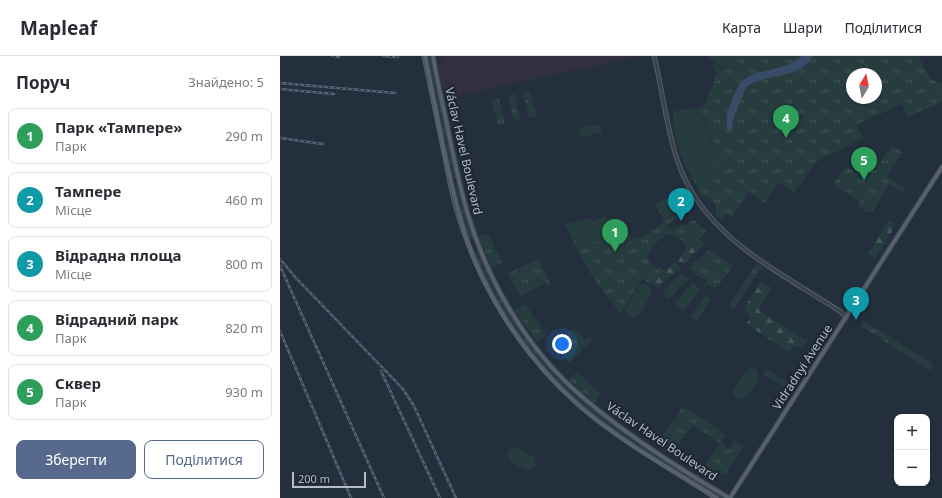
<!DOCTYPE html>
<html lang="uk">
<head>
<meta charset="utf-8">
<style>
	:root { --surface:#fff; --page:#f2f2f3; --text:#2b2b33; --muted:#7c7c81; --line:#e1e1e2; --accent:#56698c }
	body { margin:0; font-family:"Noto Sans",sans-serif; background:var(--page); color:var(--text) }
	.controls { position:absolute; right:12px; bottom:12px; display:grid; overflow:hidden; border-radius:8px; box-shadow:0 1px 3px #0004 }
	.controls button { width:36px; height:36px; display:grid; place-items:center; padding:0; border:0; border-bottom:1px solid var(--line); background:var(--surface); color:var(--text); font:20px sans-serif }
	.compass { position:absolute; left:566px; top:12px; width:36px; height:36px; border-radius:50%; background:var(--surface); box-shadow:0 1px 3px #0004; rotate:10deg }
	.scale { position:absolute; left:12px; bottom:10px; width:74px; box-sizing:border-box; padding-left:4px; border:2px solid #b4bcc9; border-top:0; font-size:11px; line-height:14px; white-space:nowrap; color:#b4bcc9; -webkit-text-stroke:3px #1d2633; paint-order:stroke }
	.you { position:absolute; left:282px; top:288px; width:14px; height:14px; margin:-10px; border:3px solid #fff; border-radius:50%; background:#1a73e8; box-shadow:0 0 0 6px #1a73e833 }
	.badge { display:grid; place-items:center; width:26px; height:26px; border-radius:50%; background:var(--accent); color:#fff; font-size:13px; font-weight:700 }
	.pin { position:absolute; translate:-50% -33px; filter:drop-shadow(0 1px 2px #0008) }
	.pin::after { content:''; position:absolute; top:21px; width:14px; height:12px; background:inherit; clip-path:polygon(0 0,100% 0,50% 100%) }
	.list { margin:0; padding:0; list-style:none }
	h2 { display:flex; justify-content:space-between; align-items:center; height:52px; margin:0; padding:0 16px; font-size:17px }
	h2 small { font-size:13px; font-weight:400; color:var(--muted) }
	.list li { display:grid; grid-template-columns:26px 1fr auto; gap:12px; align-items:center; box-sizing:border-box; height:56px; margin:0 8px 8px; padding:0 8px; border:1px solid var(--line); border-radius:8px }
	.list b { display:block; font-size:15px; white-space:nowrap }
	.list p { margin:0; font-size:13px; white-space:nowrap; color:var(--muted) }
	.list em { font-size:13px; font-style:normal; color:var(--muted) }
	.actions { display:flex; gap:8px; padding:12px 16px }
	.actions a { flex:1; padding:9px 0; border:1px solid var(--accent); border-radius:8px; text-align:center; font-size:14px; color:var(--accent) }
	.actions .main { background:var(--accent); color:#fff }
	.map { position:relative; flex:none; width:662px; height:442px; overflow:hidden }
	header { display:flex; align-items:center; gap:24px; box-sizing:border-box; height:56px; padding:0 20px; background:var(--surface); border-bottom:1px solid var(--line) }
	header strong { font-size:19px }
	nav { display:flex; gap:22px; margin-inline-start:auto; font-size:14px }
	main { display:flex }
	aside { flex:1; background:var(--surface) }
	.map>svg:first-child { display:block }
	.medical { fill:#32303f }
	.grass { fill:url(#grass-tufts); fill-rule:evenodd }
	.forest { fill:url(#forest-firs) }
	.garden { fill:#263c3f }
	.water { fill:#394c67 }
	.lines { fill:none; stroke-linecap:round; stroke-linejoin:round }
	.minor-casing { stroke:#565f6c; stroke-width:5 }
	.major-casing { stroke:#414a57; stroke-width:5.5 }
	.minor { stroke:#38414e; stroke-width:3 }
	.major { stroke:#56606e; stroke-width:3.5 }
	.tram { stroke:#5a6575; stroke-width:1 }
	.rail-casing { stroke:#5a6575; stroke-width:2.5 }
	.rail { stroke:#1d2633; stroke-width:1; stroke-dasharray:3; stroke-linecap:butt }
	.labels { text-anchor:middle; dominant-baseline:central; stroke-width:4; stroke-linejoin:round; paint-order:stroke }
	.street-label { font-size:12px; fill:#b4bcc9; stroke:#1d2633 }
</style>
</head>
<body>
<header>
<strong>Mapleaf</strong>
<nav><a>Карта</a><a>Шари</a><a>Поділитися</a></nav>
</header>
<main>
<aside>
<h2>Поруч<small>Знайдено: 5</small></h2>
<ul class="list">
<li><span class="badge" style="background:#2e9e5b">1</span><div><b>Парк «Тампере»</b><p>Парк</p></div><em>290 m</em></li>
<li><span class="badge" style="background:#0f9aa8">2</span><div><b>Тампере</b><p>Місце</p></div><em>460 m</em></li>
<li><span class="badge" style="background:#0f9aa8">3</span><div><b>Відрадна площа</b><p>Місце</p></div><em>800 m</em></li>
<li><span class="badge" style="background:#2e9e5b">4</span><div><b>Відрадний парк</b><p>Парк</p></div><em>820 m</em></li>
<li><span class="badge" style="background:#2e9e5b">5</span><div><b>Сквер</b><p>Парк</p></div><em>930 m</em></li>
</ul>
<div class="actions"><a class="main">Зберегти</a><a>Поділитися</a></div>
</aside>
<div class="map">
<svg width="662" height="442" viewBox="0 0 662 442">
	<defs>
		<pattern id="grass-tufts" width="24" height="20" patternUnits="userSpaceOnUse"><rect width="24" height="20" fill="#263c3f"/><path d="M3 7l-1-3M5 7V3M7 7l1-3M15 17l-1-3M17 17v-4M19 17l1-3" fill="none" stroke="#435659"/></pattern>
		<pattern id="forest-firs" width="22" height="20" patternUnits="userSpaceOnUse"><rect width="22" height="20" fill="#263c3f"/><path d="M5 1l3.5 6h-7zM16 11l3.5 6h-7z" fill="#435659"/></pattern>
	</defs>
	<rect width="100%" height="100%" fill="#242f3e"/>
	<polygon class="medical" points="157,0 360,0 164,42 158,10 163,8 162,4 158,4"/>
	<g class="grass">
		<polygon points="146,0 151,0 176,122 172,123"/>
		<path d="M455 0H638L651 23 662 28V46L628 61 622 48 576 69 583 82 536 106 514 137 498 126 485 147 469 135 452 161 447 158 441 164 435 159C438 148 433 140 421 140L414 125 443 115 421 57 435 24 434 21 437 20 432 9 436 8 444 13ZM572 18H596V42H572Z"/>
		<polygon points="250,35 256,61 249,62 243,37"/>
		<polygon points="235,38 240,64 234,65 228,40"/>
		<polygon points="219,42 225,68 218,69 212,44"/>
		<polygon points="611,89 623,96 607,120 625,133 623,136 609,128 594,154 588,156 578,150 580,145 553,128 566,110 576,117 588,99 601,106"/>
		<polygon points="178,129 193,181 191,183 188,182 173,130"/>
		<polygon points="398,136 404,148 401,151 403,154 397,158 398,161 387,169 392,175 403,168 405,170 414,164 426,175 419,184 421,184 428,190 424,188 419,188 417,185 387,178 373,189 367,202 381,218 371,229 362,222 341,258 313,222 293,185 325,186 331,174 326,164 330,162 341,164 352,183 363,181 384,166 375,148"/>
		<polygon points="208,177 222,207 212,212 198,180"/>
		<polygon points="430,193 453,210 435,233 428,228 425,231 424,229 426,225 419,220 418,221 409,212"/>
		<path d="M197 196 199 198C223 247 249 290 288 329 307 349 335 368 357 385L355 388C344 384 332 373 323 366 265 321 223 264 194 198Z"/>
		<polygon points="258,203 271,229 267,231 265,227 241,240 227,218"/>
		<polygon points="477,207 482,211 454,253 449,250"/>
		<polygon points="402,217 408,223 389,243 382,237"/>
		<polygon points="413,227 420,234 404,255 394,248"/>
		<polygon points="426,239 431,243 417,265 411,260"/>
		<polygon points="245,248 266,278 257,286 234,253"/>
		<polygon points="584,265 653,308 653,312 649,314 581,270"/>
		<polygon points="294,272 305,284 310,280 314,283 289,306 274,289"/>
		<polygon points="297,316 321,338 314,347 289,324"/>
		<polygon points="402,350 441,374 440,376 445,380 442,384 444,390 449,393 455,385 463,390 445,419 440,417 439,418 425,410 440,387 412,369 397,392 381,382 392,366 397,364 397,360"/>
		<polygon points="360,387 446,442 439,442 359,391"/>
	</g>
	<g class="forest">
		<polygon points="609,164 616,168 595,203 588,198"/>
		<polygon points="401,180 416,184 419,188 424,188 405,207 397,205 403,198 407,190 400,182"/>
		<polygon points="395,206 402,215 401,217 398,213 378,232 372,228 381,219 377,214 380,211 385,215"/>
		<polygon points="481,226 492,232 478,254 527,285 523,291 518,292 514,289 509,296 466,268 471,261 463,253"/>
		<polygon points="486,313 514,330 511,335 483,318"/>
	</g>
	<g class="garden">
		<polygon points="428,0 454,0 444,13"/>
		<path d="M424 50 421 57 423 65 443 115 414 125C402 107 392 79 393 56L411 51 412 54Z"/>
		<polygon points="320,68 322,77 300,81 299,72"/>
		<polygon points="325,161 331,174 331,182 325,186 293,185 285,168 311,162 312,165"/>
		<polygon points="362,228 367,228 371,232 371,239 358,260 351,262 347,260 345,253 358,231"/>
		<path d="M471 312H475L478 315C481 324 467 345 457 343L453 338C454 330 464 316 471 312Z"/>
		<path d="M235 391 254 401 256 409 253 413 245 414C237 409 225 405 228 394Z"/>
	</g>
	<path class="water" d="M521 0H533L532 1C519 24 485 17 466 31L454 61 452 73 448 76C445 66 447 55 451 46 465 9 478 21 509 8 513 6 519 4 521 0Z"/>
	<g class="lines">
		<defs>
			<path id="minor" d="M374 0C383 35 386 72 398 106 424 182 499 215 561 256L566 262"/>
			<g id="major">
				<path d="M145 0C156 51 164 103 178 154 197 229 243 300 301 351 342 386 391 413 437 442"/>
				<path d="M153 0C157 25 163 49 168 74 174 103 180 133 189 162 208 223 242 284 289 329 335 372 395 410 449 442"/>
				<polyline points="450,442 662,111"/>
			</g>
		</defs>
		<use href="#minor" class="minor-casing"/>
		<use href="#major" class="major-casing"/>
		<use href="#minor" class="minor"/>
		<use href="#major" class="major"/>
		<path class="tram" d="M142 0C149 34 156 67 163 101 167 122 171 144 178 165 202 239 243 304 302 354 342 388 389 413 432 442"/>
		<defs>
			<g id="rail">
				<polyline points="53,0 59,1"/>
				<polyline points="103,0 118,1"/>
				<polyline points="0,27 115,37"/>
				<polyline points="0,33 54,38"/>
				<polyline points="0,82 43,88"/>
				<polyline points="0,203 16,222 123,333 134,350 176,442"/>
				<polyline points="0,210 104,442"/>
				<polyline points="0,275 71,442"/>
				<polyline points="101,315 160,442"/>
			</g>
		</defs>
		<use href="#rail" class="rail-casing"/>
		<use href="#rail" class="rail"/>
	</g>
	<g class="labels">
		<g class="street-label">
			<text transform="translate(184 95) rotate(77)">Václav Havel Boulevard</text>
			<text transform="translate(522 311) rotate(-57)">Vidradnyi Avenue</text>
			<text transform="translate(382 385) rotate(34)">Václav Havel Boulevard</text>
		</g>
	</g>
</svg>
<div class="controls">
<button>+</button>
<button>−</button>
</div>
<svg class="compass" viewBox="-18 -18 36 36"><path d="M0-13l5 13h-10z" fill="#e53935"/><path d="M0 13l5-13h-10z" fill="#7c7c81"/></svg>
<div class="scale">200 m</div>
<div class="you"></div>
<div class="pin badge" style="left:335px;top:196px;background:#2e9e5b">1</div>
<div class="pin badge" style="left:401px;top:165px;background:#0f9aa8">2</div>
<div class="pin badge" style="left:576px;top:264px;background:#0f9aa8">3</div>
<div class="pin badge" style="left:506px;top:82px;background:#2e9e5b">4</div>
<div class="pin badge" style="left:584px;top:124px;background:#2e9e5b">5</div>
</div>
</main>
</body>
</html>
